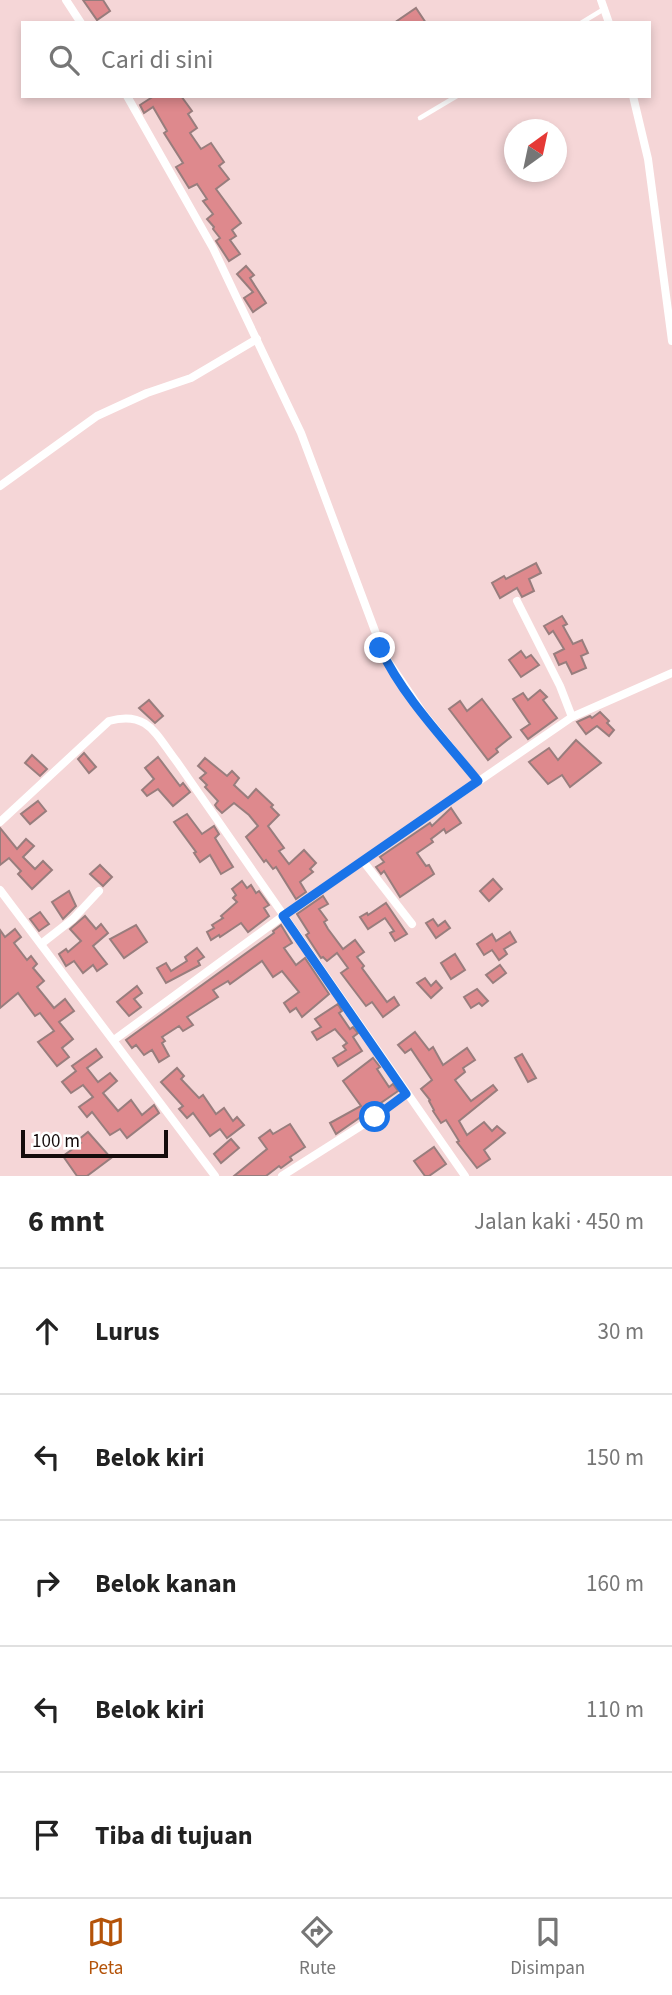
<!DOCTYPE html>
<html lang="id">
<head>
<meta charset="utf-8">
<style>
	:root { --surface:#fff; --page:#f6f6f6; --text:#222; --muted:#767676; --line:#e0e0e0; --accent:#b45309 }
	body { margin:0; font-family:"Source Sans 3",sans-serif; background:var(--page); color:var(--text) }
	.compass { position:absolute; left:504px; top:119px; width:63px; height:63px; border-radius:50%; background:var(--surface); box-shadow:0 4px 10px #0003; rotate:33deg }
	.scale { position:absolute; left:21px; bottom:18px; width:147px; box-sizing:border-box; padding-left:7px; border:4px solid #150c0c; border-top:0; font-size:19px; line-height:24px; white-space:nowrap; color:#150c0c; -webkit-text-stroke:5px #fff; paint-order:stroke }
	.stop { position:absolute; width:21px; height:21px; margin:-16px; border:5px solid #1a73e8; border-radius:50%; background:#fff }
	.stop.end { background:#1a73e8; border-color:#fff; box-shadow:0 2px 7px #0008 }
	.list { margin:0; padding:0; list-style:none }
	h2 { display:flex; justify-content:space-between; align-items:center; height:91px; margin:0; padding:0 28px; font-size:30px }
	h2 small { font-size:23px; font-weight:400; color:var(--muted) }
	.list li { display:grid; grid-template-columns:46px 1fr auto; gap:21px; align-items:center; box-sizing:border-box; height:126px; padding:0 28px; border-top:2px solid var(--line) }
	.list b { display:block; font-size:26px; white-space:nowrap }
	.list em { font-size:23px; font-style:normal; color:var(--muted) }
	.icon { flex:none; width:38px; height:38px; fill:none; stroke:currentColor; stroke-width:2; stroke-linecap:round; stroke-linejoin:round }
	.map { position:relative; flex:none; width:672px; height:1176px; overflow:hidden }
	.search { position:absolute; background:var(--surface); box-shadow:0 4px 10px #0003; left:21px; right:21px; top:21px; height:77px; display:flex; align-items:center; gap:18px; box-sizing:border-box; padding:0 24px; border-radius:0px; color:var(--muted); font-size:26px }
	.sheet { height:721px; background:var(--surface) }
	nav { display:flex; justify-content:space-around; align-items:center; box-sizing:border-box; height:98px; border-top:2px solid var(--line); background:var(--surface); font-size:19px; color:var(--muted) }
	nav a { display:grid; justify-items:center; gap:4px }
	nav .on { color:var(--accent) }
	.map>svg:first-child { display:block }
	.building { fill:#de898d; stroke:#987d7d; stroke-width:2 }
	.lines { fill:none; stroke-linecap:round; stroke-linejoin:round }
	.lane { stroke:#fff; stroke-width:4.5 }
	.street { stroke:#fff; stroke-width:8 }
	.route { stroke:#1a73e8; stroke-width:9 }
</style>
</head>
<body>
<div class="map">
<svg width="672" height="1176" viewBox="0 0 672 1176">
	<rect width="100%" height="100%" fill="#f5d6d7"/>
	<g class="building">
		<polygon points="83,0 103,0 110,11 97,20"/>
		<polygon points="416,8 426,23 394,23"/>
		<polygon points="154,96 181,96 192,111 188,114 197,128 190,133 201,149 211,143 224,162 219,166 229,179 216,189 241,223 232,230 236,236 230,240 240,254 229,261 216,241 220,238 213,229 214,227 207,219 213,214 203,201 207,199 197,184 189,188 176,167 183,163 164,133 167,131 153,107 144,113 140,105"/>
		<polygon points="246,266 254,275 250,278 266,303 253,312 244,298 253,292 237,274"/>
		<polygon points="536,563 541,573 529,579 534,591 522,597 517,588 500,598 492,583 504,576 506,579"/>
		<polygon points="562,616 567,624 563,626 573,644 582,640 588,653 581,656 586,668 572,674 566,662 559,665 554,654 564,649 553,631 549,634 544,626"/>
		<polygon points="521,651 526,658 531,655 539,665 521,677 509,660"/>
		<polygon points="540,690 547,697 543,700 557,718 528,739 521,730 530,724 513,699 523,693 528,700"/>
		<polygon points="482,699 511,737 496,749 498,752 488,760 449,709 460,701 467,711"/>
		<polygon points="149,700 163,716 155,723 139,708"/>
		<polygon points="600,712 609,721 607,723 614,730 609,736 597,726 586,734 577,722 590,716 592,718"/>
		<polygon points="576,740 601,763 570,787 562,775 548,784 529,762 549,748 558,760"/>
		<polygon points="84,753 96,767 89,773 78,759"/>
		<polygon points="32,755 47,769 40,776 25,763"/>
		<polygon points="158,757 180,786 183,783 190,792 173,806 158,789 147,796 142,790 154,779 145,768"/>
		<polygon points="205,758 227,776 232,771 239,778 234,785 248,798 256,789 273,805 271,807 279,815 268,826 284,848 279,851 289,864 304,850 316,863 310,869 313,872 300,882 306,892 296,899 276,867 273,869 266,860 264,862 246,837 258,826 249,815 234,803 222,813 217,808 215,805 218,801 205,787 207,785 200,778 206,773 198,766"/>
		<polygon points="38,801 46,811 30,824 21,814"/>
		<polygon points="451,808 461,823 446,833 444,829 431,839 433,842 417,853 426,866 429,865 434,874 400,897 384,871 381,874 376,867 384,862 380,857 430,823 432,826"/>
		<polygon points="187,814 202,834 214,826 219,834 215,838 233,867 221,874 210,855 200,862 194,853 196,852 174,822"/>
		<polygon points="0,828 17,849 26,839 34,846 23,857 35,869 43,861 52,870 32,889 18,874 21,871 9,858 0,865"/>
		<polygon points="100,865 112,877 103,886 90,874"/>
		<polygon points="493,879 502,889 489,901 480,891"/>
		<polygon points="242,881 247,888 251,885 256,893 259,891 269,905 264,908 269,916 248,932 241,923 220,937 219,935 211,940 207,932 214,928 212,925 223,918 221,916 237,902 233,898 236,895 232,889"/>
		<polygon points="69,891 76,906 63,919 52,902"/>
		<polygon points="323,896 328,904 319,909 327,920 324,922 328,929 343,949 355,940 364,952 357,957 364,966 362,968 387,1002 394,997 399,1005 383,1017 372,1002 366,1006 341,973 348,968 337,953 327,961 323,957 321,958 306,935 309,933 297,914"/>
		<polygon points="386,903 407,934 395,941 390,933 394,931 385,918 368,929 360,917 367,913 368,915"/>
		<polygon points="40,912 49,924 39,931 30,919"/>
		<polygon points="85,916 96,929 101,924 108,933 93,946 107,964 97,971 93,965 83,973 74,961 66,966 59,954 66,949 68,952 81,941 70,929"/>
		<polygon points="433,919 438,926 445,921 450,928 436,938 426,923"/>
		<polygon points="136,925 147,942 124,958 110,939"/>
		<polygon points="281,925 292,943 284,948 296,965 305,958 329,994 302,1017 296,1008 290,1012 284,1003 299,992 282,971 273,977 262,961 230,984 228,981 213,990 218,997 187,1017 193,1025 183,1031 179,1026 162,1037 165,1041 162,1043 169,1056 159,1062 152,1050 144,1055 136,1045 132,1048 126,1040 274,933 273,931"/>
		<polygon points="15,929 21,937 14,943 27,960 31,956 37,964 33,968 44,981 37,987 54,1008 65,999 74,1011 59,1022 73,1039 62,1048 69,1057 57,1066 38,1042 54,1031 40,1013 35,1016 18,993 0,1008 0,930 5,937"/>
		<polygon points="510,932 516,942 504,949 507,954 499,960 492,950 484,955 477,944 492,934 496,941"/>
		<polygon points="197,948 204,957 198,961 200,965 166,983 157,968 166,963 171,971 187,961 185,957"/>
		<polygon points="455,954 465,970 451,979 441,963"/>
		<polygon points="500,965 506,973 493,983 486,975"/>
		<polygon points="425,978 431,986 436,981 442,988 431,998 417,983"/>
		<polygon points="137,986 142,993 134,999 141,1007 129,1016 117,1002"/>
		<polygon points="477,989 488,1001 482,1006 479,1003 471,1008 464,997"/>
		<polygon points="338,1004 342,1011 339,1013 350,1029 353,1027 358,1033 353,1037 362,1051 338,1066 333,1058 346,1050 343,1046 347,1043 335,1029 317,1040 312,1032 321,1027 315,1019"/>
		<polygon points="415,1032 429,1050 433,1047 443,1065 467,1048 475,1060 463,1068 465,1072 455,1080 471,1101 493,1085 497,1090 459,1121 467,1135 484,1122 492,1131 497,1126 505,1133 484,1150 490,1159 477,1168 457,1142 459,1141 446,1120 441,1123 433,1111 434,1110 429,1101 430,1100 421,1089 432,1080 411,1049 405,1053 398,1045"/>
		<polygon points="96,1049 102,1057 87,1068 98,1082 110,1073 117,1081 103,1093 118,1111 131,1100 142,1115 154,1105 159,1113 127,1138 120,1129 110,1135 92,1112 87,1117 79,1107 93,1097 83,1085 71,1093 62,1082 76,1071 72,1066"/>
		<polygon points="522,1054 536,1078 528,1082 515,1058"/>
		<polygon points="373,1058 380,1067 377,1069 389,1087 393,1084 398,1091 336,1134 330,1123 361,1106 343,1081"/>
		<polygon points="177,1068 184,1076 181,1079 199,1098 203,1095 216,1114 224,1108 233,1121 237,1117 244,1125 227,1138 220,1129 210,1136 193,1113 187,1118 179,1109 183,1106 161,1082"/>
		<polygon points="290,1124 305,1147 290,1157 292,1160 281,1168 279,1166 266,1176 234,1176 267,1149 259,1138 270,1130 273,1134"/>
		<polygon points="88,1132 111,1158 87,1176 77,1176 63,1156 81,1143 78,1140"/>
		<polygon points="231,1139 239,1148 221,1163 214,1154"/>
		<polygon points="434,1147 446,1164 429,1176 425,1176 414,1161"/>
	</g>
	<g class="lines">
		<g class="lane">
			<polyline points="581,23 604,9"/>
			<polyline points="420,118 457,96"/>
		</g>
		<g class="street">
			<polyline points="66,0 81,23"/>
			<polyline points="601,0 609,23"/>
			<polyline points="127,96 213,248 301,433 384,655 423,713 478,781"/>
			<polyline points="633,96 648,159 672,341"/>
			<polyline points="0,486 97,416 147,393 191,378 257,339"/>
			<polyline points="517,601 560,686 572,717"/>
			<path d="M0 822 109 721C148 710 156 735 177 762L465 1176"/>
			<polyline points="363,861 412,924"/>
			<polyline points="0,890 215,1176"/>
			<polyline points="41,944 73,919 99,891"/>
			<polyline points="114,1040 283,916 572,717 672,673"/>
			<polyline points="282,1176 375,1117 406,1094"/>
		</g>
	</g>
	<g class="lines">
		<path class="route" d="M375 1117 406 1094 283 916 478 781C444 739 403 697 380 648"/>
	</g>
</svg>
<svg class="compass" viewBox="-18 -18 36 36"><path d="M0-13l5 13h-10z" fill="#e53935"/><path d="M0 13l5-13h-10z" fill="#767676"/></svg>
<div class="scale">100 m</div>
<div class="stop" style="left:375px;top:1117px"></div>
<div class="stop end" style="left:380px;top:648px"></div>
<div class="search"><svg class="icon" aria-label="search" viewBox="0 0 24 24"><circle cx="10" cy="10" r="6"/><path d="M15 15l6 6"/></svg>Cari di sini</div>
</div>
<section class="sheet">
<h2>6 mnt<small>Jalan kaki · 450 m</small></h2>
<ul class="list">
<li><svg class="icon" aria-label="ahead" viewBox="0 0 24 24"><path d="M12 20V5M6 11l6-6 6 6"/></svg><div><b>Lurus</b></div><em>30 m</em></li>
<li><svg class="icon" aria-label="left" viewBox="0 0 24 24"><path d="M17 20v-9H6M10 6l-5 5 5 5"/></svg><div><b>Belok kiri</b></div><em>150 m</em></li>
<li><svg class="icon" aria-label="right" viewBox="0 0 24 24"><path d="M7 20v-9h11M14 6l5 5-5 5"/></svg><div><b>Belok kanan</b></div><em>160 m</em></li>
<li><svg class="icon" aria-label="left" viewBox="0 0 24 24"><path d="M17 20v-9H6M10 6l-5 5 5 5"/></svg><div><b>Belok kiri</b></div><em>110 m</em></li>
<li><svg class="icon" aria-label="arrive" viewBox="0 0 24 24"><path d="M6 21V4h12l-3 4 3 4H6"/></svg><div><b>Tiba di tujuan</b></div></li>
</ul>
</section>
<nav>
<a class="on"><svg class="icon" aria-label="map" viewBox="0 0 24 24"><path d="M3 6l6-2 6 2 6-2v14l-6 2-6-2-6 2zM9 4v14M15 6v14"/></svg>Peta</a>
<a><svg class="icon" aria-label="directions" viewBox="0 0 24 24"><path d="M12 3l9 9-9 9-9-9zM9 14v-3h6M13 9l2 2-2 2"/></svg>Rute</a>
<a><svg class="icon" aria-label="saved" viewBox="0 0 24 24"><path d="M7 4h10v16l-5-4-5 4z"/></svg>Disimpan</a>
</nav>
</body>
</html>
